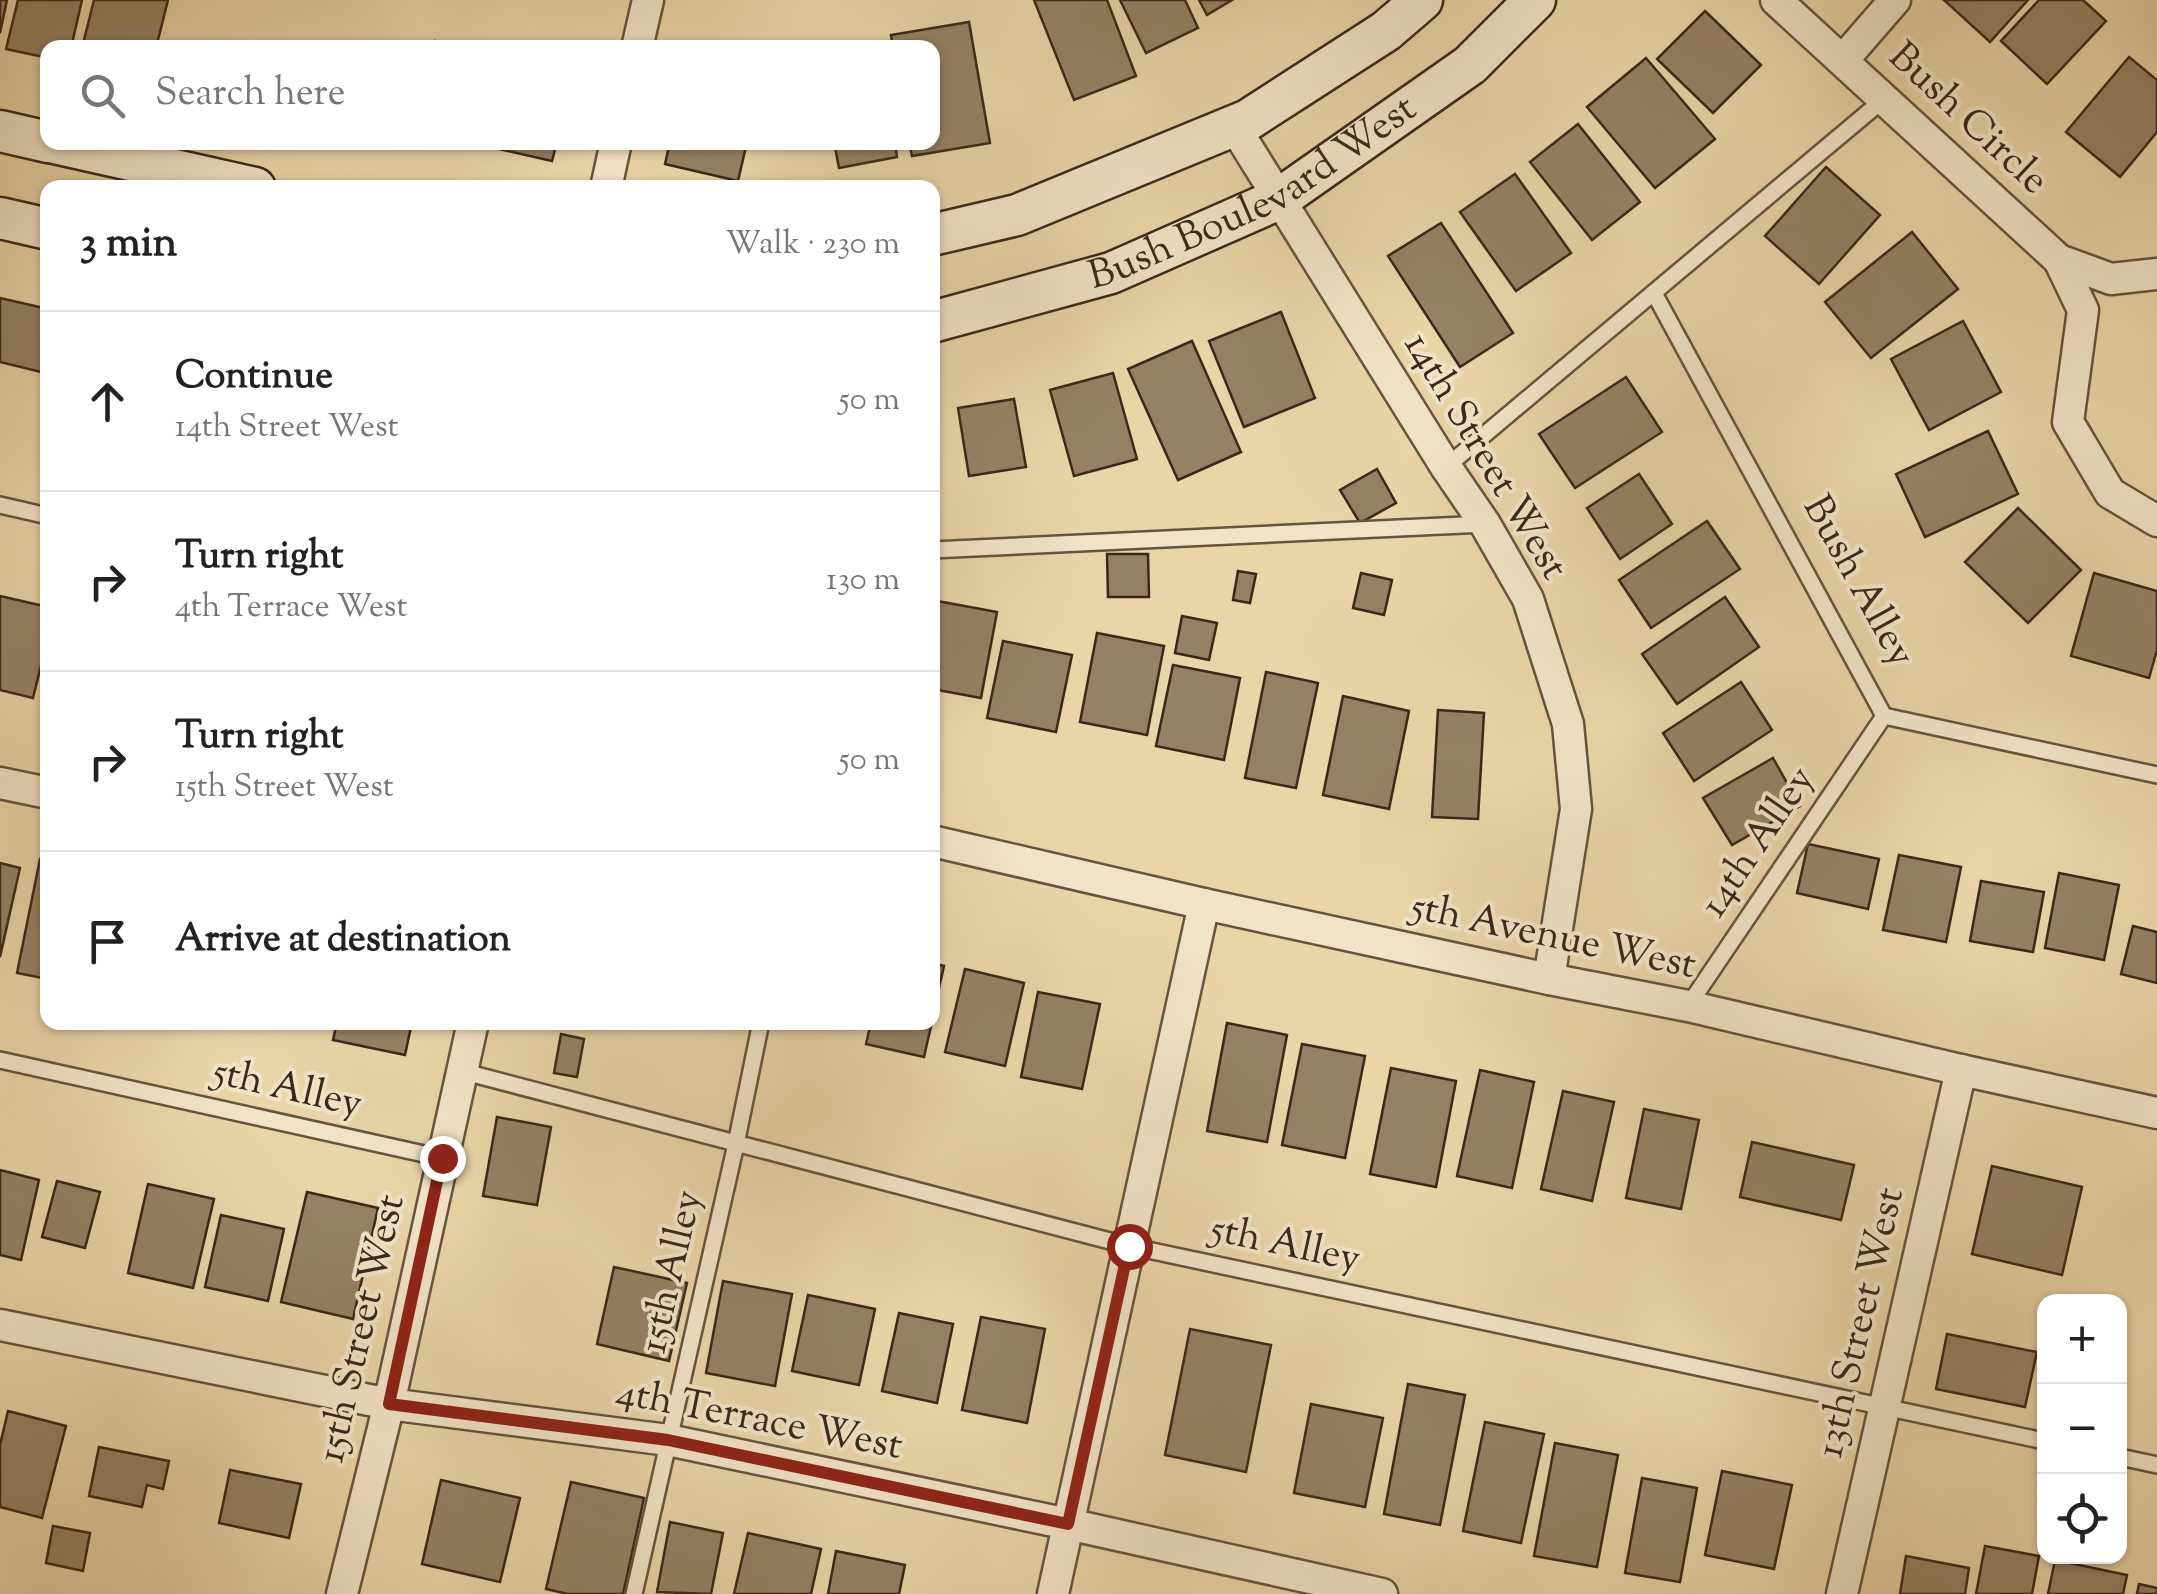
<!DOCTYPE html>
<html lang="en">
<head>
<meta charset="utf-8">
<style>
	:root { --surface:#fff; --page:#f2f2f2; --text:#222; --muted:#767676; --line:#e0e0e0 }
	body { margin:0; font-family:"Sorts Mill Goudy",serif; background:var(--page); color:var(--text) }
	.controls { position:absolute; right:30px; bottom:30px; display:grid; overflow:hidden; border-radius:20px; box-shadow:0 2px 8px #0004 }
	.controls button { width:90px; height:90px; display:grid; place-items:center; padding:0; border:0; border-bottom:2px solid var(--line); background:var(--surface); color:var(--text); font:50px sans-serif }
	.stop { position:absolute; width:30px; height:30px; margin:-22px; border:8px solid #8f2418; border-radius:50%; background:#fff }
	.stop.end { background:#8f2418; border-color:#fff; box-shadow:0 2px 10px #0008 }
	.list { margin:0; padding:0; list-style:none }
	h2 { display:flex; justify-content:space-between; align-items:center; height:130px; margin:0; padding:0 40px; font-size:42px }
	h2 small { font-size:32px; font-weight:400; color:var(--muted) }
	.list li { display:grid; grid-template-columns:65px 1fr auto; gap:30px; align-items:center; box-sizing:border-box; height:180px; padding:0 40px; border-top:2px solid var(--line) }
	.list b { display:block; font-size:38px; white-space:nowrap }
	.list p { margin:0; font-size:32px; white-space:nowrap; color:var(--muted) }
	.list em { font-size:32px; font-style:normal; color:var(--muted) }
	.icon { flex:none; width:55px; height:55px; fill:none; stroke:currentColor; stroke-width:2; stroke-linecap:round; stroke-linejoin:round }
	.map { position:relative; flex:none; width:2157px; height:1594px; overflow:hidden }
	.search { position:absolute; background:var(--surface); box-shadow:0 2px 8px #0004; left:40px; top:40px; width:900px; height:110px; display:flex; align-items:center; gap:25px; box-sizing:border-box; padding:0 35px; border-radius:20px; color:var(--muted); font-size:38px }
	.panel { position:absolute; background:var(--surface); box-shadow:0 2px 8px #0004; left:40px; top:180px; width:900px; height:850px; border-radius:20px }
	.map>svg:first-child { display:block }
	.building { fill:#968164; stroke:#3b281a; stroke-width:2.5 }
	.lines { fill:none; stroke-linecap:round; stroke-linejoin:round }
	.lane-casing { stroke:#67533e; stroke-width:20 }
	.street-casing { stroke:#67533e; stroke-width:35 }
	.secondary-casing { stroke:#3b281a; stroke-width:45 }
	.lane { stroke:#f1e3c6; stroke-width:15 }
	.street { stroke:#f1e3c6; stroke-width:30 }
	.secondary { stroke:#f1e3c6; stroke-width:40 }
	.route { stroke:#8f2418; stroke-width:12 }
	.labels { text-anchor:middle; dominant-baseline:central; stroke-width:8; stroke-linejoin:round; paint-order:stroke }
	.street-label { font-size:40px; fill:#3b281a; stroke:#f1e3c6 }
</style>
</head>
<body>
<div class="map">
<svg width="2157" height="1594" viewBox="0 0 2157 1594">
	<rect width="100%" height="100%" fill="#ead4a8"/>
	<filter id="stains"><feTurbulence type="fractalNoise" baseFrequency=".002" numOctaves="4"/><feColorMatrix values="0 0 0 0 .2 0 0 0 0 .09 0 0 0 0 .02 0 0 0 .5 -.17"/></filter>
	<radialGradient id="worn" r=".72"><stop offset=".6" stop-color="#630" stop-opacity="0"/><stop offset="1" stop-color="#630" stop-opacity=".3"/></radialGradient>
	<g class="building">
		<polygon points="0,0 7,0 0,33"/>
		<polygon points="18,0 82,0 71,48 48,48 48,58 6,49"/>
		<polygon points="94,0 168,0 156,48 82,48"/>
		<polygon points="1034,0 1107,0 1136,76 1074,100"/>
		<polygon points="1120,0 1185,0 1198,28 1146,53"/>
		<polygon points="1199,0 1232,0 1207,15"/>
		<polygon points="1944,0 2028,0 1990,42"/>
		<polygon points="2039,0 2083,0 2106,21 2047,84 2001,41"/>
		<polygon points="1705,11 1761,65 1713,113 1657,59"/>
		<polygon points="969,22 990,143 912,156 909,142 932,142 932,48 893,48 891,35"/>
		<polygon points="435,41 467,48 434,48"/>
		<polygon points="2129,57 2157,80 2157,132 2120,177 2066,132"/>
		<polygon points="1646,58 1715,139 1655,188 1587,107"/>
		<polygon points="1578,124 1640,202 1592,240 1530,162"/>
		<polygon points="491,142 557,142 552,161 490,147"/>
		<polygon points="670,142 747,142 738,181 665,164"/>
		<polygon points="834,142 895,142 897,157 839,168"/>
		<polygon points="1826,167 1880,215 1819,284 1765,236"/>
		<polygon points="1515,174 1571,253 1516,291 1460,212"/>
		<polygon points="1441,223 1513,333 1460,367 1388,256"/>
		<polygon points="1912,232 1958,289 1871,358 1825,302"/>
		<polygon points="0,298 48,309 48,346 41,372 0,362"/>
		<polygon points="1281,312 1315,398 1244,427 1209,341"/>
		<polygon points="1963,321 2001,392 1929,430 1891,359"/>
		<polygon points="1192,341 1241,452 1178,480 1128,369"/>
		<polygon points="1113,373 1137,459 1074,476 1050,390"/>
		<polygon points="1626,377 1662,432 1575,488 1539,434"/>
		<polygon points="1014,399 1026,467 969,476 958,408"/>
		<polygon points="1988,431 2018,494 1925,537 1896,474"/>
		<polygon points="1377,469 1396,503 1360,523 1340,490"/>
		<polygon points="1639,474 1672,524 1620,559 1587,508"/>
		<polygon points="2018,508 2081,570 2028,623 1965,562"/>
		<polygon points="1707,521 1740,569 1651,628 1619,580"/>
		<polygon points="1107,554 1148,554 1149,597 1108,597"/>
		<polygon points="1238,571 1256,574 1250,603 1233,600"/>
		<polygon points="1361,573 1392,580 1384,615 1353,608"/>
		<polygon points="2094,573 2157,591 2157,650 2149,678 2071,656"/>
		<polygon points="0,596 48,607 48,637 33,698 0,690"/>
		<polygon points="1725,597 1759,647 1677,704 1642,654"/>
		<polygon points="932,600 997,612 981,698 932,689"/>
		<polygon points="1182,616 1217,623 1209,660 1175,653"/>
		<polygon points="1097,633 1164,646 1147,735 1080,722"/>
		<polygon points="1003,641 1072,655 1056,732 987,718"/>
		<polygon points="1173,665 1240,678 1224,760 1156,746"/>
		<polygon points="1266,672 1318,683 1296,788 1245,778"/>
		<polygon points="1741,682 1772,730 1694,781 1663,733"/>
		<polygon points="1343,696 1409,711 1389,809 1323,795"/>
		<polygon points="1438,710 1484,713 1478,819 1432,817"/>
		<polygon points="1773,758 1800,806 1732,845 1703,798"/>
		<polygon points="1808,844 1879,859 1868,909 1797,893"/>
		<polygon points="1899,855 1961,867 1946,942 1883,930"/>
		<polygon points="40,859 48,861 48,979 17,973"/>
		<polygon points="0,863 20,868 0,957"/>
		<polygon points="2059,873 2119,885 2104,960 2045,948"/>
		<polygon points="1981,881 2044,892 2033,952 1970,941"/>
		<polygon points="2133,926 2157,932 2157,983 2121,974"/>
		<polygon points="932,963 944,966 932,1019"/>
		<polygon points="965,969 1024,983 1005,1066 945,1052"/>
		<polygon points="1038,992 1100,1004 1082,1089 1021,1077"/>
		<polygon points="337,1022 412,1022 405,1055 333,1040"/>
		<polygon points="871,1022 932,1022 924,1057 866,1044"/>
		<polygon points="1227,1023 1287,1035 1267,1142 1207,1131"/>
		<polygon points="561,1034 584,1039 577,1077 554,1073"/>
		<polygon points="1302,1044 1365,1056 1345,1158 1282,1145"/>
		<polygon points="1391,1068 1456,1081 1436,1187 1370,1174"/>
		<polygon points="1480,1070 1534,1082 1512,1188 1457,1176"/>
		<polygon points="1563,1091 1614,1102 1592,1201 1541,1189"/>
		<polygon points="1644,1109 1699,1120 1681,1209 1626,1198"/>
		<polygon points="497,1117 551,1127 537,1205 483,1196"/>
		<polygon points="1752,1142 1854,1165 1841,1220 1740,1197"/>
		<polygon points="1992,1166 2082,1187 2062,1275 1972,1254"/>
		<polygon points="0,1170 39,1180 21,1260 0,1255"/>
		<polygon points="57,1181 100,1192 85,1248 42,1237"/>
		<polygon points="148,1184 214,1199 193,1288 128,1273"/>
		<polygon points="307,1192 378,1208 353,1319 281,1302"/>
		<polygon points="221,1215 284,1229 268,1301 205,1287"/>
		<polygon points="614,1267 687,1283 669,1361 597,1344"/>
		<polygon points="723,1281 792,1294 775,1386 706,1373"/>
		<polygon points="808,1295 875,1309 859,1385 792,1371"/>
		<polygon points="899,1313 953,1324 937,1403 882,1391"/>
		<polygon points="981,1317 1045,1329 1027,1423 962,1410"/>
		<polygon points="1190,1329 1271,1345 1246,1472 1165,1455"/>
		<polygon points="1947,1334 2037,1352 2025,1407 1936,1389"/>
		<polygon points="1408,1384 1465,1395 1440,1525 1384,1514"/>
		<polygon points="1311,1404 1383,1418 1365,1507 1294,1493"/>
		<polygon points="8,1411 66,1426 42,1518 0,1507 0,1445"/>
		<polygon points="1485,1422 1544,1434 1521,1543 1463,1531"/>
		<polygon points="1555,1443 1618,1455 1597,1567 1534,1556"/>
		<polygon points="99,1447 169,1461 163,1489 147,1485 142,1507 89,1496"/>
		<polygon points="230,1470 301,1484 289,1538 219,1523"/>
		<polygon points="1722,1471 1792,1485 1774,1569 1705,1555"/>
		<polygon points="1642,1478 1697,1488 1680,1582 1625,1573"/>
		<polygon points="441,1480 520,1498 500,1582 422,1564"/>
		<polygon points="571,1482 644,1498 623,1594 568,1594 546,1589"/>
		<polygon points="670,1522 723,1533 711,1594 657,1592"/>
		<polygon points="53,1526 90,1533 83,1571 46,1563"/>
		<polygon points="748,1533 821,1549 811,1594 734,1594"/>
		<polygon points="1985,1546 2039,1556 2032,1594 1976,1594"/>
		<polygon points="836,1551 905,1565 899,1594 828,1594"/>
		<polygon points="1906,1556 1969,1568 1965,1594 1900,1594"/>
		<polygon points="2055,1560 2127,1575 2123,1594 2048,1594"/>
		<polygon points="2139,1584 2157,1588 2157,1594 2137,1594"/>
	</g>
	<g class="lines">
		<defs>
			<g id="lane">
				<polyline points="1654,293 1884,716 2157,775"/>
				<polyline points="1446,467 1884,99"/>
				<polyline points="0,505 48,516"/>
				<polyline points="932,550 1485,524"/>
				<polyline points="1688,1006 1884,716"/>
				<polyline points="0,1060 442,1158"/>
				<polyline points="461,1071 1129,1246 2044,1441"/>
				<polyline points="2120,1457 2157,1465"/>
				<polyline points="634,1594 736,1144 761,1022"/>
			</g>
			<g id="street">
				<polyline points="1776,0 2059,260"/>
				<polyline points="637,48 648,0"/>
				<polyline points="1843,60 1895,0"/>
				<polyline points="1234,126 1446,467 1485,524 1528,599 1568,724 1576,809 1549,979"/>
				<polyline points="606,188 616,142"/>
				<polyline points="2157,274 2111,279 2059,260 2083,310 2068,422 2110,493 2157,521"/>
				<polyline points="0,783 48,793"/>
				<polyline points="932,841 1204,904 1549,979 1688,1006 1961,1070 2157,1113"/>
				<polyline points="0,1325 389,1404 668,1440 1068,1524 1382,1594"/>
				<polyline points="342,1594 389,1404 473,1022"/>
				<polyline points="1053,1594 1204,904"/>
				<polyline points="1842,1594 1961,1070"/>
			</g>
			<g id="secondary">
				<polyline points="0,131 48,142"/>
				<polyline points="50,142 255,188"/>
				<polyline points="0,218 48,229"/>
				<polyline points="932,235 1017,215 1248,120 1386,31 1422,0"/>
				<path id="s1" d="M932 322 1111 273 1279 199 1470 65 1535 0"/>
			</g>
		</defs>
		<use href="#lane" class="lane-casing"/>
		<use href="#street" class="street-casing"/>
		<use href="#secondary" class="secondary-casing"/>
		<use href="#lane" class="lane"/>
		<use href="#street" class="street"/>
		<use href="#secondary" class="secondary"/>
	</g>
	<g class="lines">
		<polyline class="route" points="442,1158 389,1404 668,1440 1068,1524 1129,1246"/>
	</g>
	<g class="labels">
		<g class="street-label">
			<text transform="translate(1967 120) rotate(43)">Bush Circle</text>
			<text stroke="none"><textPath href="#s1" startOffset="348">Bush Boulevard West</textPath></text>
			<text transform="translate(1484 457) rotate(59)">14th Street West</text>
			<text transform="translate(1857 582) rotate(61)">Bush Alley</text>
			<text transform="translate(1759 843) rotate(-56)">14th Alley</text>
			<text transform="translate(1553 938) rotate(12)">5th Avenue West</text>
			<text transform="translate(287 1090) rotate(13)">5th Alley</text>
			<text transform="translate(1285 1246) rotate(12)">5th Alley</text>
			<text transform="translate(673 1272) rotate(-77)">15th Alley</text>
			<text transform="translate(1862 1323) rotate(-77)">13th Street West</text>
			<text transform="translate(363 1329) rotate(-77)">15th Street West</text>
			<text transform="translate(759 1421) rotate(11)">4th Terrace West</text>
		</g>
	</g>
	<rect width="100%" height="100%" filter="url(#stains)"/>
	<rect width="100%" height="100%" fill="url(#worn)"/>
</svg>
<div class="controls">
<button>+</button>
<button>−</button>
<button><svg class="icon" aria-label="locate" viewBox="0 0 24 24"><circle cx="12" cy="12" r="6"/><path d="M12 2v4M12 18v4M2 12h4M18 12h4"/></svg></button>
</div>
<div class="stop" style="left:1129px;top:1246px"></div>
<div class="stop end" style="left:442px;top:1158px"></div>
<div class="search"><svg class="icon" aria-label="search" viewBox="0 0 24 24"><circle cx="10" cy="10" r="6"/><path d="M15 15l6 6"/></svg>Search here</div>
<section class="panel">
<h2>3 min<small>Walk · 230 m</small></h2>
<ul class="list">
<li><svg class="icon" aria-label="ahead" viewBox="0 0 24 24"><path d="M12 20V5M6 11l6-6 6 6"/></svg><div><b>Continue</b><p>14th Street West</p></div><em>50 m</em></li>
<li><svg class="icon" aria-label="right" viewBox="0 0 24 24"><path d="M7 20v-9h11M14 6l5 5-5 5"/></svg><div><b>Turn right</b><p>4th Terrace West</p></div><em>130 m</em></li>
<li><svg class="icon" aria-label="right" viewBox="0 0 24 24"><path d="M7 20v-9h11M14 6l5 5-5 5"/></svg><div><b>Turn right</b><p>15th Street West</p></div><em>50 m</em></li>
<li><svg class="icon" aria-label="arrive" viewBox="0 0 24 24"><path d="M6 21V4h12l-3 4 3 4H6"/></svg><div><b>Arrive at destination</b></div></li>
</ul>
</section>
</div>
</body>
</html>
